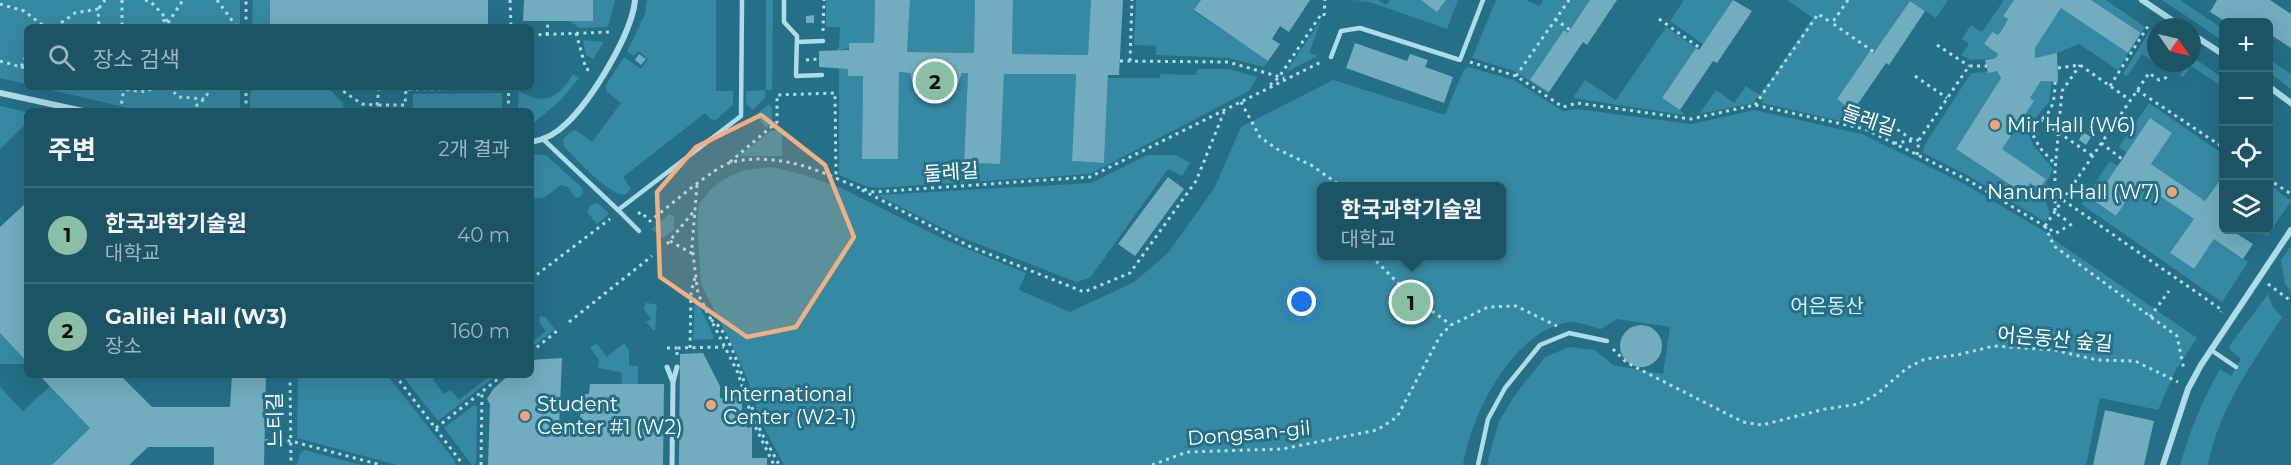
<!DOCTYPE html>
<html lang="ko">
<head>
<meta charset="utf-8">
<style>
	:root { --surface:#1c5365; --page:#295d6e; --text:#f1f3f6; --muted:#a0b6bf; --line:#3a6979; --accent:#8abfa5 }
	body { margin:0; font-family:Montserrat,"Noto Sans KR",sans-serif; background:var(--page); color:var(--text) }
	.controls { position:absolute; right:18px; top:18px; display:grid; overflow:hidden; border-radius:9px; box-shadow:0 6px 24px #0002 }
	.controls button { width:54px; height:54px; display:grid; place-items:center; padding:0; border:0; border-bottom:2px solid var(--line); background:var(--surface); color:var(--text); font:30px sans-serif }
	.compass { position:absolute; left:2147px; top:18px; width:54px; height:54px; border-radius:50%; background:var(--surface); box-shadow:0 6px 24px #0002; rotate:124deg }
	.you { position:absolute; left:1302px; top:302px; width:21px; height:21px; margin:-15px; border:4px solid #fff; border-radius:50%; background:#1a73e8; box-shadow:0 0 0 9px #1a73e833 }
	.badge { display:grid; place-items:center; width:39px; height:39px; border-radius:50%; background:var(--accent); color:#111; font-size:20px; font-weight:700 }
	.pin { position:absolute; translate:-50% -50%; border:3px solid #fff; box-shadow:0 2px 6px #0006 }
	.popup { position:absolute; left:1317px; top:182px; width:189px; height:78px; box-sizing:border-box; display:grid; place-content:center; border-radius:9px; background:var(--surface); filter:drop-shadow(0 2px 4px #0005); font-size:20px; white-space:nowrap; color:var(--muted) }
	.popup b { font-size:22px; color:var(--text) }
	.popup::after { content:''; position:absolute; left:50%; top:100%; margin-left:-12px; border:12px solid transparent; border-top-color:var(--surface) }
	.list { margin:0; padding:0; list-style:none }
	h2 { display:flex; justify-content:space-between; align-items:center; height:78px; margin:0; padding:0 24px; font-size:26px }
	h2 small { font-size:20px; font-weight:400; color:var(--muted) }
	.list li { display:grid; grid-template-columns:39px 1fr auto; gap:18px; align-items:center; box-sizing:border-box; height:96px; padding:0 24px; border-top:2px solid var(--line) }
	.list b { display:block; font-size:22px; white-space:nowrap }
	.list p { margin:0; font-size:20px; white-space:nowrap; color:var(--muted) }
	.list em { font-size:20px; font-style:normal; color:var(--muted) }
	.icon { flex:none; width:33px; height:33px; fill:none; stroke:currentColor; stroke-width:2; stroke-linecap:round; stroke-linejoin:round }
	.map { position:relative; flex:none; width:2291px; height:465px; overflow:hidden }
	.search { position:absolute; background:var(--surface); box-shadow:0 6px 24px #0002; left:24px; top:24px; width:510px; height:66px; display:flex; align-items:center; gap:15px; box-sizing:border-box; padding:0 21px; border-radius:9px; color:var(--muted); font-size:22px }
	.panel { position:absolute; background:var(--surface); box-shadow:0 6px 24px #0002; left:24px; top:108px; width:510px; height:270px; border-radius:9px }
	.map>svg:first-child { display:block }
	.green { fill:#3689a2; fill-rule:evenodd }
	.building { fill:#72adbf }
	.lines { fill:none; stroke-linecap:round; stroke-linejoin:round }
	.path { stroke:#b0dce9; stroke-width:3; stroke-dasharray:3 4.5; stroke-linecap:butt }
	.service { stroke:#b0dce9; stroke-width:4.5 }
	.pedestrian { stroke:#b0dce9; stroke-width:5 }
	.minor { stroke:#b0dce9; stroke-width:6 }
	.marked { fill:#f3ae82; fill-opacity:0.2; stroke:#f3ae82; stroke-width:4.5; stroke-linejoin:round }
	.poi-dot { fill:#f2a574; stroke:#256f87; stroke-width:2 }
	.labels { text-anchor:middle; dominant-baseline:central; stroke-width:6; stroke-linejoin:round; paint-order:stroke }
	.street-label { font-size:20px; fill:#fff; stroke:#256f87 }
	.poi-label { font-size:20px; fill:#fff; stroke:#256f87; text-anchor:start }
	.park-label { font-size:20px; fill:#d4eff7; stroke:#256f87 }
</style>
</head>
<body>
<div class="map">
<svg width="2291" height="465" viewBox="0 0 2291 465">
	<rect width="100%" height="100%" fill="#256f87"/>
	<g class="green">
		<polygon points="0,0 240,0 240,27 27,27 27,84 0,78"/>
		<polygon points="253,0 270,0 270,27 252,27"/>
		<polygon points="593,0 615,0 608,27 580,28 569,21 593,21"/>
		<path d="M647 0H716V91H733V105L716 120 710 119 705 113 623 177 631 189 625 195C607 194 577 159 564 147L563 140 570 132 576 130 592 142 621 103 607 92 606 85 624 57 641 69 648 59 638 51 634 56 627 52 645 14Z"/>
		<polygon points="766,0 773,0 772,90 766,90 765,98 753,110 746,103 746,91 766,90"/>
		<polygon points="826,0 875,0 874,43 835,51 839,48 840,27 826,27"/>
		<polygon points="910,0 975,0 974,53 907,52"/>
		<polygon points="1013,0 1091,0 1088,55 1012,54"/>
		<polygon points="1136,0 1201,0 1194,11 1268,61 1264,67 1228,58 1156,55 1156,46 1134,45"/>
		<polygon points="1378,0 1386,5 1390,0 1421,0 1437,12 1446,0 1458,0 1447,29 1370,2 1345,1"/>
		<polygon points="1496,0 1526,0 1540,6 1543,0 1590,0 1568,33 1564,30 1531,79 1549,92 1549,94 1514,71 1472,58"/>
		<polygon points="1684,0 1733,0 1703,44 1670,21"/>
		<polygon points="1787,0 1948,0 1936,18 1910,1 1873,54 1869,52 1837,99 1867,119 1862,126 1761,103 1763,100 1757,97 1753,103 1699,114 1716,90 1734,103 1746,86 1760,95 1813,18"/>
		<polygon points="2004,0 2014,0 2003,16 2008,19 1998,35 1992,32 1984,44 1998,54 1996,58 1971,60 1961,55 1969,44 1962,39 1971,25 1982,32"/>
		<polygon points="2091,0 2106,0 2145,27 2141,33"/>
		<polygon points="2162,0 2180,0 2223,29 2223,41"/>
		<polygon points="2061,8 2128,53 2118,70 2079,44 2057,53 2035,58 2035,48"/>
		<polygon points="1321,20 1309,53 1318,56 1286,72"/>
		<polygon points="1666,27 1696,48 1662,98 1684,113 1683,115 1573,98 1585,80 1616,100"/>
		<polygon points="2150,30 2156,34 2156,63 2142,54 2127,76 2123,74"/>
		<polygon points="583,40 604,42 593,59 586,55"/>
		<polygon points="2192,57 2223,78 2223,87 2191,66 2183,77 2180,75 2189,63 2192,63"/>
		<polygon points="2269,59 2291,74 2291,89 2269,72"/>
		<path d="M1468 67 1514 80 1563 111 1577 109 1691 124 1754 110 1862 134 1963 183 2054 237 2053 239 2197 338 2175 371 2158 410 2100 398 2086 465H1489L1488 460 1499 421 1515 395 1545 357 1569 347 1595 350 1613 365 1663 374 1670 327 1617 319 1601 329C1592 327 1578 321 1569 322 1512 331 1471 415 1463 465H784L760 420 750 386 736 353 701 284 697 223 699 204 711 189 724 179 744 170 772 167 804 175 841 188 941 238 1026 273 1019 290 1070 312 1134 282 1168 253 1215 187 1241 127 1333 80 1445 115 1463 71ZM1321 186H1501V256H1321Z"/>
		<path d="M839 69H848V76H863L862 159H898L899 72 910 73 913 85 926 97C948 96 954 94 962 73H968L964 163 999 164 1004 74H1076L1072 161 1104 163 1108 78H1160V74L1196 75 1197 69H1229L1257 77 1249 91 1090 174 879 188 868 187 839 175Z"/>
		<polygon points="1997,71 2001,78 1956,149 2023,194 2030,183 2039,189 2046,179 2002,149 2034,101 2030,98 2041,81 2052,82 2049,102 2030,124 2028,133 2034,146 2053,169 2043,191 2050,215 2045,222 1967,175 1923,153 1924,146 1971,73"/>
		<path d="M573 74 579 78 561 100 531 125V111H518L519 91C544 106 559 98 573 74Z"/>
		<polygon points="38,87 240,87 240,111 141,111"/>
		<polygon points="258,87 328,88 343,103 344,111 250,111 250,94 253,88"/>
		<polygon points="502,93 502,111 413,111 413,94"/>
		<polygon points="2149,103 2223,154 2223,174 2205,201 2151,164 2172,133 2127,153 2119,147"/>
		<polygon points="769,104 772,109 772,123 766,128 756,115"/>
		<polygon points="0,106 27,112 27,123 0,149"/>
		<polygon points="782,130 782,156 739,156 771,131"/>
		<polygon points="531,154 546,155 582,188 583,193 580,197 576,198 568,187 561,185 544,198 531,199"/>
		<polygon points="1147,155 1176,155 1190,163 1182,176 1168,169 1090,278 1076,282 958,236 877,195 1091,183"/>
		<polygon points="2110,161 2118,166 2094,202 2116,216 2139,182 2194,219 2171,254 2194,269 2214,239 2248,262 2222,302 2081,204"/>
		<polygon points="2269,184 2291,201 2267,236 2258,230 2268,230"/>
		<polygon points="598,203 609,214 597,224 587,212 591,205"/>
		<polygon points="669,214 674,216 674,229 663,238 651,229"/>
		<polygon points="2291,246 2291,292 2285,284 2281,260"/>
		<path d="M2268 294 2273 307 2282 317C2251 366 2219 408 2208 465H2180C2190 431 2202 400 2220 369L2231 376 2241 359 2230 350V345Z"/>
		<polygon points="695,296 714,337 713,339 693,340"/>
		<polygon points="645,303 655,304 657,307 655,330 653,330 646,322 651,319 644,309"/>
		<polygon points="540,316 545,317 555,329 531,348 531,343 546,331 539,322"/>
		<polygon points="0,333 27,362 27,364 0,364"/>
		<polygon points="624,343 629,350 629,366 638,366 638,384 622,384 621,372 598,368 599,360 591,349 591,346 597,344 607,357"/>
		<polygon points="298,375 387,375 455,461 455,465 397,465 297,438"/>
		<polygon points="402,375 438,375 433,380 444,394 451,390 459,400 491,375 497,375 438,421"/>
		<polygon points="50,386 90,428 52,465 0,465 0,387 23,411"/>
		<polygon points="474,405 477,407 476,464 472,465 444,428"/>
		<polygon points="305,450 361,465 297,465 300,453"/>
	</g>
	<g class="building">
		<rect x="270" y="0" width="218" height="27"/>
		<polygon points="524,0 593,0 593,21 523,21"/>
		<polygon points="875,0 910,0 907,52 974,53 975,0 1013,0 1012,54 1088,55 1091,0 1123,0 1119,75 1108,75 1104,163 1072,161 1076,74 1004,74 1000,164 964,163 968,73 962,73 956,89 943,97 926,97 913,85 910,73 899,72 898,159 862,159 863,76 848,76 848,69 819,67 819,51 849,50 849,43 874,43"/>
		<polygon points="1201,0 1310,0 1289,32 1280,26 1272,39 1280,44 1268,61 1194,10"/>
		<polygon points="1421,0 1446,0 1437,12"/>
		<polygon points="1590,0 1617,0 1587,45 1583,42 1549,92 1530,80 1564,30 1568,33"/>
		<polygon points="1733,0 1752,11 1717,63 1713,61 1680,110 1662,98 1696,48 1699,50"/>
		<polygon points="2014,0 2091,0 2141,33 2128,53 2061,8 2035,48 2035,58 2057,53 2058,82 2041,81 2030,98 2034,101 2002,149 2046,179 2039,189 2030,183 2024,194 1956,149 2001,78 1997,71 1988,73 1985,60 1996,58 1998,54 1984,44 1992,32 1998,35 2003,28 2008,19 2003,16"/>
		<polygon points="2217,0 2270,0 2291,14 2291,48 2268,33 2268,22 2226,22 2210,12"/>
		<polygon points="1910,1 1925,11 1889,65 1886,63 1853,111 1837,99 1870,51 1873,54"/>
		<polygon points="814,15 814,23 806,23 806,16"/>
		<polygon points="1355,43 1407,61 1410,54 1428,60 1425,67 1453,77 1444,103 1346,68"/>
		<polygon points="639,54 646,59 641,65 635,60"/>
		<polygon points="2150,118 2172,133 2151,164 2205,201 2224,174 2224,230 2231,230 2253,244 2243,259 2214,239 2194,269 2170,253 2194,219 2139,182 2116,216 2094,201"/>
		<polygon points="2083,132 2091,137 2086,145 2079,140"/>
		<polygon points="1168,177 1184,189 1135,256 1118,244"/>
		<polygon points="27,202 27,362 0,333 0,227"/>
		<circle cx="1641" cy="346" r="21"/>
		<polygon points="703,353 720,386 720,398 742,397 742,412 747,412 747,428 752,427 752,458 767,458 767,465 679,465 680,354"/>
		<polygon points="562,358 559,428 580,427 581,394 589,394 590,384 664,384 663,465 488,465 490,404 487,399 493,389 509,375 531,375 531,360"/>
		<polygon points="39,375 124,375 122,377 152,407 230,407 232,375 266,375 264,465 214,465 214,447 148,447 129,465 52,465 90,428"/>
		<polygon points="2105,410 2154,421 2144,465 2093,465"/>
	</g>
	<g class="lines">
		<g class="path">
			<polyline points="122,0 122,27"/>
			<polyline points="145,0 151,2 166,18 159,27"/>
			<polyline points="217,0 237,27"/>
			<polyline points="510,0 511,27"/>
			<polyline points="1848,0 1832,23 1874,52"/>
			<polyline points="0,4 24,11 45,27"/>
			<polyline points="99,8 105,0"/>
			<polyline points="1324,16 1325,0"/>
			<polyline points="166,19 170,27"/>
			<polyline points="1555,19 1570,30"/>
			<polyline points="1659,19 1700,48"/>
			<polyline points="168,23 183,0"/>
			<polyline points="55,27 75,13 98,9 99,27"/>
			<polyline points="246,27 246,0"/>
			<polyline points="823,31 824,0"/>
			<polyline points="576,33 586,69 589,70"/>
			<polyline points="531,35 611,32"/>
			<polyline points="547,35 548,21"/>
			<polyline points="1937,45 1969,66"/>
			<polyline points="806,60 819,59"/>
			<polyline points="0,61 21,67 27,54"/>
			<polyline points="1120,61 1228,62 1284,78"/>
			<polyline points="1130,61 1132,0"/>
			<polyline points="1470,62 1516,76 1563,107 1577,103 1691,119 1755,105 1865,129 1966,179 2056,233 2072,224"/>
			<polyline points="21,67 27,68"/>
			<polyline points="2058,68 2080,65 2130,100"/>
			<polyline points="1516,76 1569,0"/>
			<polyline points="1915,76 1947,98"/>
			<path d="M2055 82C2055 93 2054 108 2046 115 2039 123 2034 125 2033 135L2040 148 2056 165"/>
			<polyline points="1270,85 1279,77 1320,16"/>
			<polyline points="2110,86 2150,23"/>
			<polyline points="104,87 146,92 154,87"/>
			<polyline points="168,87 179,97 204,99"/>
			<polyline points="337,87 362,104 377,105 379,87"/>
			<polyline points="2137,90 2224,148"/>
			<polyline points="1241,102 1260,137 1277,149 1311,165 1341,186"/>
			<polyline points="1755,105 1818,14 1832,23"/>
			<polyline points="120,111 124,89"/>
			<polyline points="190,111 204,99 212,87"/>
			<polyline points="246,111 246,87"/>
			<polyline points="377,111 377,105 405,105 406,89 502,88"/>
			<polyline points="508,111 509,87"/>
			<polyline points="2040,120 2093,156"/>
			<polyline points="1885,121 1914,141"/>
			<polyline points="1894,143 1919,140"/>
			<polyline points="2101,143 2122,159"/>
			<polyline points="1917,155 1919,140 1969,66 1987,66"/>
			<polyline points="730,162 777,122 777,95 835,93 836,179"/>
			<polyline points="2268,179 2291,194"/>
			<polyline points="697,185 692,246 698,294 738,373 754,424 774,465"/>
			<polyline points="862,190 969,246 1084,292 1130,273 1196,181 1224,112"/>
			<polyline points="2063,200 2222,310 2221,312"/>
			<path d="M638 214 641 212 650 221C667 208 715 166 732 162 757 156 786 160 810 168 832 175 852 187 874 192L1090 177 1323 61"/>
			<polyline points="2066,220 2055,213 2055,170 2062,91 2080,65"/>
			<polyline points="2045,226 2054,246 2177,336 2184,370"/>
			<polyline points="2045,226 2149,73 2159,80 2168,77"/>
			<polyline points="670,241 693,254"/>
			<polyline points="667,244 694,211"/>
			<polyline points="1371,256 1409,294 1451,325"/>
			<polyline points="531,279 610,219"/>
			<polyline points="2268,284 2291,301"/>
			<polyline points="2150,317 2169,291"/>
			<path d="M711 320C732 330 748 397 756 420 761 435 772 450 779 465"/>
			<polyline points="569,322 652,256"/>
			<polyline points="667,348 677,348"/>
			<polyline points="690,348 691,292 695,278"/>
			<polyline points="1613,349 1626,362 1641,370 1743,422 1762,425 1825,409 1859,404 1877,394 1907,368 1925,359 1957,355 1994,346 2054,350 2097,360 2135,361 2178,382"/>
			<polyline points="531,352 557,331"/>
			<polyline points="677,355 677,348 724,347"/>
			<polyline points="290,375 291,465"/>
			<polyline points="395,375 461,462 461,465"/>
			<polyline points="436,428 503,375"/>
			<polyline points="265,441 291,441 381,465"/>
			<polyline points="481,465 482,392"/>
			<polyline points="1152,465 1187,452 1282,449 1377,430 1397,417 1440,336 1451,325 1488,307 1516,306 1557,326"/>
		</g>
		<g class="service">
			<polyline points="784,0 784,22 797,36 796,76 822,75"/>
			<polyline points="797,42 823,41"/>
			<polyline points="1331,57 1341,31 1360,28 1460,60 1483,0"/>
			<polyline points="544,140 618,210 741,116 742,0"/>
			<polyline points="618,210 639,231"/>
			<polyline points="2211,350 2236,367"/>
			<polyline points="1478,465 1488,419 1505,388 1540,345 1569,333 1607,341"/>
		</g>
		<g class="pedestrian">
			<polyline points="667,367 673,382"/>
			<polyline points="672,465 673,382 677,367"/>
		</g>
		<g class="minor">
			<polyline points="2142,0 2182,27"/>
			<polyline points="2192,34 2224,55"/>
			<polyline points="2268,86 2291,103"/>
			<polyline points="0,93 83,111"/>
			<path d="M531 142C544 140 557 133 567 123 592 99 632 34 635 0"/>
			<polyline points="2163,465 2188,389 2201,365 2291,230"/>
		</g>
	</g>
	<path class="marked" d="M761 115 825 165 854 237 796 327 747 337 660 277 657 192 696 147Z"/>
	<g class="poi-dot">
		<circle cx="1995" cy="125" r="6"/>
		<circle cx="2172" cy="192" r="6"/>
		<circle cx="711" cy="405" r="6"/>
		<circle cx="525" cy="416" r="6"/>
	</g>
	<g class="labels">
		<g class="street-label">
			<text transform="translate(1869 120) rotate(19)">둘레길</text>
			<text transform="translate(951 172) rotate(-4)">둘레길</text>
			<text transform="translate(2055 339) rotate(5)">어은동산 숲길</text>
			<text transform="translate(275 420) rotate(-91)">느티길</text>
			<text transform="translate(1249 433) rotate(-5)">Dongsan-gil</text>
		</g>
		<g class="poi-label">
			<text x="2007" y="125">Mir Hall (W6)</text>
			<text x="2160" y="192" text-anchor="end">Nanum Hall (W7)</text>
			<text x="723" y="394">International<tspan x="723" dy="23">Center (W2-1)</tspan></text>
			<text x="537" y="404">Student<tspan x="537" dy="23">Center #1 (W2)</tspan></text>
		</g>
		<g class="park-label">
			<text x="1827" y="306">어은동산</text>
		</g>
	</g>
</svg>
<div class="controls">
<button>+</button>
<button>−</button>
<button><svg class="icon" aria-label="locate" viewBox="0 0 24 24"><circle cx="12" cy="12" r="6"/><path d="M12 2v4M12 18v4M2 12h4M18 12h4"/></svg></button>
<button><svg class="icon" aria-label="layers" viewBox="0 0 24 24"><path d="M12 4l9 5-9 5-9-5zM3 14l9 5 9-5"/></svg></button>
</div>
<svg class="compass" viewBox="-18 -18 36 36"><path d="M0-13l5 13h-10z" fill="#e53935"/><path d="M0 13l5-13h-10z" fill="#a0b6bf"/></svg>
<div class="you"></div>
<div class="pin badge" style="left:1411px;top:302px">1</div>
<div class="popup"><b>한국과학기술원</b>대학교</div>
<div class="pin badge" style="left:935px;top:81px">2</div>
<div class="search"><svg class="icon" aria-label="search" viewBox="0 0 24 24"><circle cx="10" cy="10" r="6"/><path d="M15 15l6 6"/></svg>장소 검색</div>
<section class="panel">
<h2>주변<small>2개 결과</small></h2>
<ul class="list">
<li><span class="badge">1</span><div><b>한국과학기술원</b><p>대학교</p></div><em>40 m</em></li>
<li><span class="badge">2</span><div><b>Galilei Hall (W3)</b><p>장소</p></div><em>160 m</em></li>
</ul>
</section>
</div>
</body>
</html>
